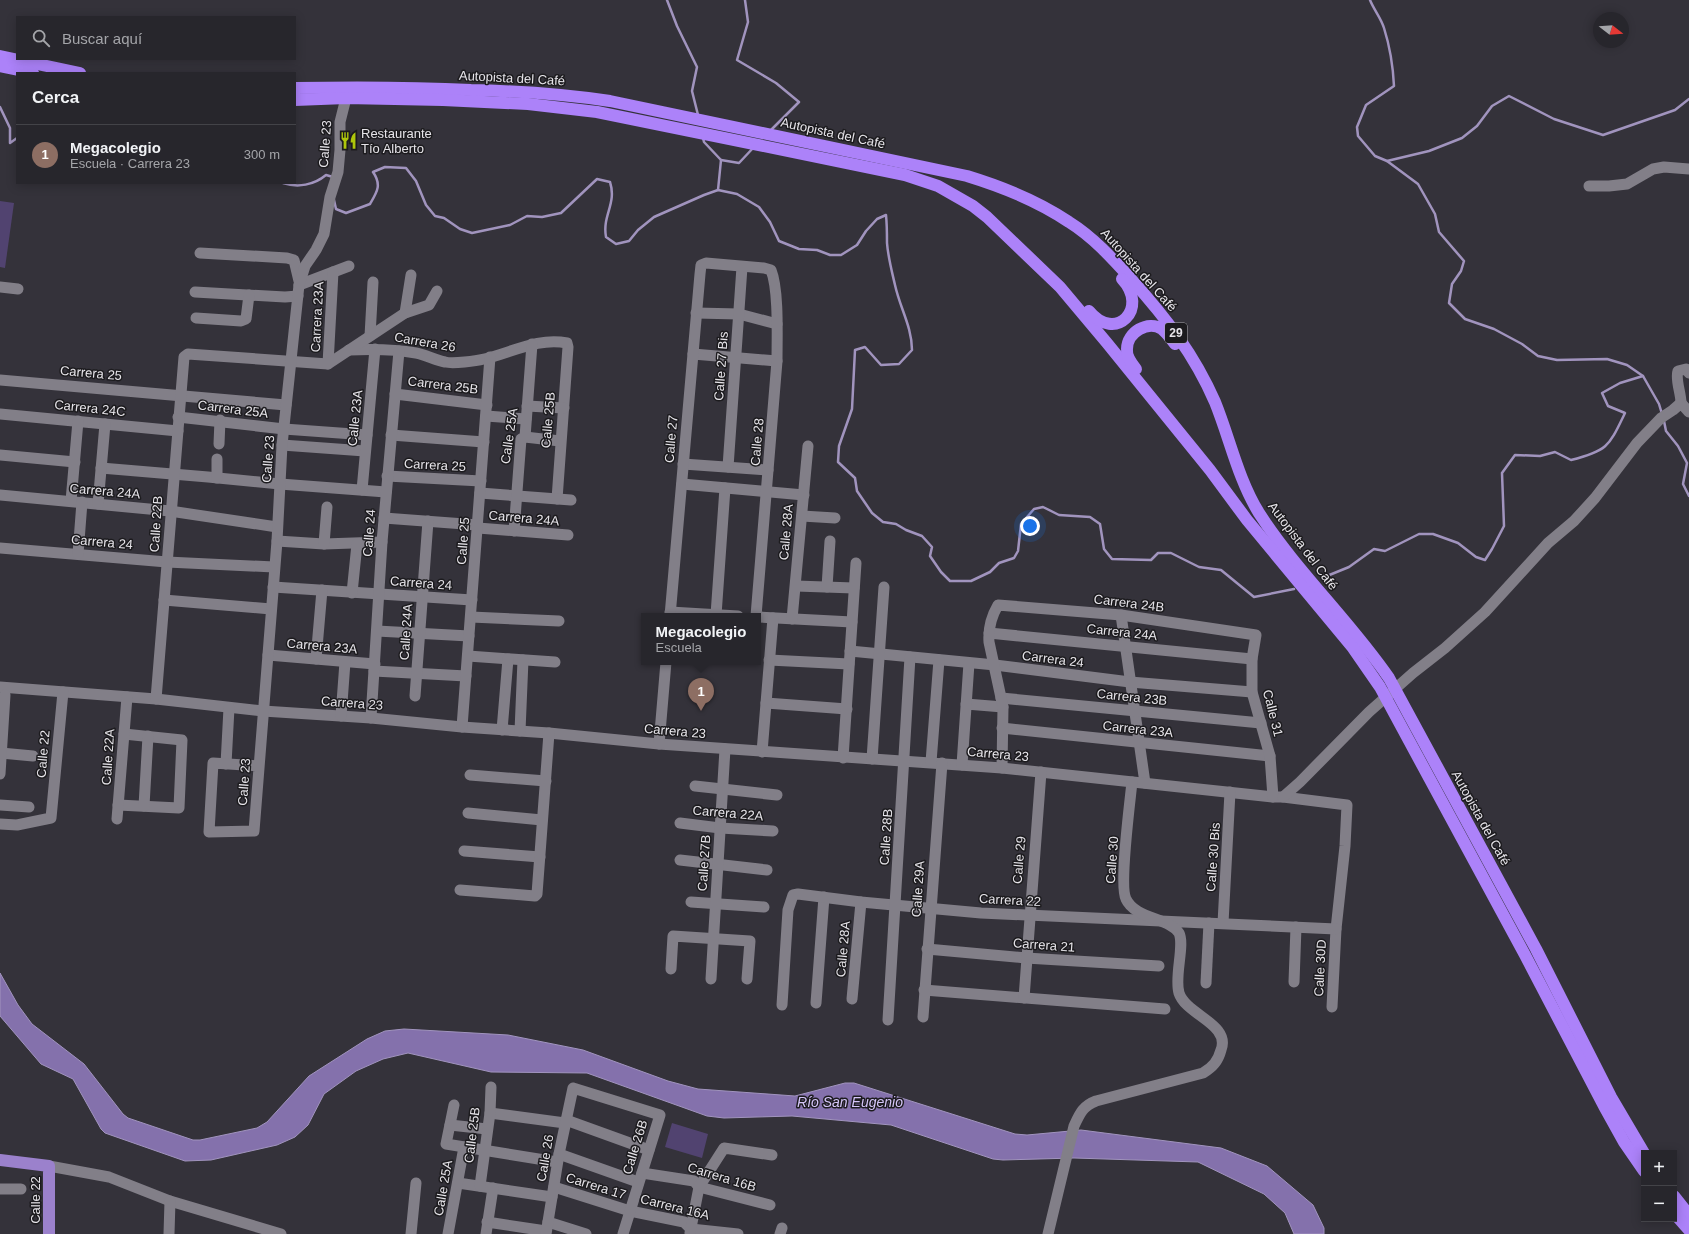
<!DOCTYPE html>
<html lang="es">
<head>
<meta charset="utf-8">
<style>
	:root { --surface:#27262c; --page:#333238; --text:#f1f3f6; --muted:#a4a5a9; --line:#434348; --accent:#aec60b }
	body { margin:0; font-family:Helvetica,sans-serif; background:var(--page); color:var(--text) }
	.controls { position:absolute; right:12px; bottom:12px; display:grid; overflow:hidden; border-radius:0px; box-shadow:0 2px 10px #0003 }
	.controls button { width:36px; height:36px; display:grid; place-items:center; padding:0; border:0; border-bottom:1px solid var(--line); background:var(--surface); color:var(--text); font:20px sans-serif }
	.compass { position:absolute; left:1593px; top:12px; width:36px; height:36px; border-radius:50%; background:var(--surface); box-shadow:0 2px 10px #0003; rotate:107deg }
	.you { position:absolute; left:1030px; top:526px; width:14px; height:14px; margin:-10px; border:3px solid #fff; border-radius:50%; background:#1a73e8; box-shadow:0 0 0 6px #1a73e833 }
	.badge { display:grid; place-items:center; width:26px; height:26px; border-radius:50%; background:var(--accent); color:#fff; font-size:13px; font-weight:700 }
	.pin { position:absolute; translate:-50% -33px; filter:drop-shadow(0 1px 2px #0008) }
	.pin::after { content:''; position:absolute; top:21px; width:14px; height:12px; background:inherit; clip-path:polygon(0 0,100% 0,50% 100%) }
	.popup { position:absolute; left:641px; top:613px; width:120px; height:52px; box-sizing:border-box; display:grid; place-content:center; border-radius:0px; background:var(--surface); filter:drop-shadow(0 1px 3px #0005); font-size:13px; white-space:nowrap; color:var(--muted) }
	.popup b { font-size:15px; color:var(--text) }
	.popup::after { content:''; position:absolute; left:50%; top:100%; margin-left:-8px; border:8px solid transparent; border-top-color:var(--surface) }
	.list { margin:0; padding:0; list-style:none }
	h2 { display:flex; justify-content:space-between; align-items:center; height:52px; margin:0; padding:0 16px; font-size:17px }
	h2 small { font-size:13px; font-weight:400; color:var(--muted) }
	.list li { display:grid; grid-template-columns:26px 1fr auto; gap:12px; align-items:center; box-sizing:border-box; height:60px; padding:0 16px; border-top:1px solid var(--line) }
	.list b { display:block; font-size:15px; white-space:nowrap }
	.list p { margin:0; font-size:13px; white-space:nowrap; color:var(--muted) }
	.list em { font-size:13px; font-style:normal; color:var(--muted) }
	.icon { flex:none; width:22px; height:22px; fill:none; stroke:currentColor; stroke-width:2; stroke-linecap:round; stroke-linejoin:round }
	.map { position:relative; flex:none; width:1689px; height:1234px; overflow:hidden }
	.search { position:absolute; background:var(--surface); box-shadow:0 2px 10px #0003; left:16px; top:16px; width:280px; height:44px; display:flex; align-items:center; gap:10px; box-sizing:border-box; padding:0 14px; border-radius:0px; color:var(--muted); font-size:15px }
	.panel { position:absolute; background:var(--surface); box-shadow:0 2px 10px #0003; left:16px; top:72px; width:280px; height:112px; border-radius:0px }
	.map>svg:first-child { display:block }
	.green { fill:#514370 }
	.water { fill:#8471ac; stroke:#a194be }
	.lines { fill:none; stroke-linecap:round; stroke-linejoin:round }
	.stream { stroke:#a194be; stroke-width:2.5 }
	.minor { stroke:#827f88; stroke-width:11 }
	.major { stroke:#9b81cc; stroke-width:12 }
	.highway { stroke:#ac82f9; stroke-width:12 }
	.labels { text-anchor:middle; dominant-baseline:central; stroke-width:3; stroke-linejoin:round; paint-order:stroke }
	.shield { fill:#1c1b1e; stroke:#a9a8ac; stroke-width:1 }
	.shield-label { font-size:12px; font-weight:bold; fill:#e6e4e9 }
	.street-label { font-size:13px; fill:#e6e4e9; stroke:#1c1b1e }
	.poi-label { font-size:13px; fill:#e6e4e9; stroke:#1c1b1e; text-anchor:start }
	.water-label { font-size:14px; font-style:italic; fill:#d5c6f9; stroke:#1c1b1e }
</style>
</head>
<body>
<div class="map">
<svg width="1689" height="1234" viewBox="0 0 1689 1234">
	<rect width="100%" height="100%" fill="#34323a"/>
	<g class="green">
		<polygon points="0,201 14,203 5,268 0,267"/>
		<polygon points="672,1123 708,1134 702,1158 665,1147"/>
	</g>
	<polygon class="water" points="0,973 18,1005 32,1024 84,1064 123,1114 128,1118 193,1140 200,1140 257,1128 267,1122 309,1076 367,1039 385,1031 404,1029 508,1035 583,1050 668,1081 698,1089 795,1096 845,1083 854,1083 1015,1134 1027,1135 1081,1130 1221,1148 1267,1166 1313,1205 1324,1228 1324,1234 1294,1234 1285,1213 1264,1194 1198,1162 1074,1158 1003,1160 993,1159 891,1125 792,1116 724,1118 707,1116 587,1073 491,1072 408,1053 383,1059 356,1071 324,1094 308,1125 295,1137 277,1145 211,1160 185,1161 105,1133 101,1129 73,1079 41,1064 0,1016"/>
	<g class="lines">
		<g class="stream">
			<polyline points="667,0 677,26 697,67 692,91 698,115"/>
			<polyline points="745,0 748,22 737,60 776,83 799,102 770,131"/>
			<path d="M1370 0C1374 10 1381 18 1384 28 1390 47 1393 66 1394 86L1366 105 1357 127 1358 136 1375 156 1387 161 1418 184 1435 214 1439 232 1464 261 1461 271 1452 284 1449 303 1465 319 1494 329 1522 344 1538 356 1557 360 1607 359 1627 365 1643 376 1659 404 1662 414"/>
			<polyline points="0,107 10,128 10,143 17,138"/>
			<polyline points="703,138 704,142 721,160 718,190"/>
			<polyline points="721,160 739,163 754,147"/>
			<polyline points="1387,161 1429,151 1462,138 1477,126 1492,106 1509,96 1554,119 1603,135 1675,110 1689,99"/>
			<path d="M283 183C298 188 314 185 326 175L333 177"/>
			<path d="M334 200 336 209 346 213 370 204C377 192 382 185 373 172L385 167 406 168 416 181 426 205 435 216 444 218 460 229 472 233 510 225 527 216 542 217 561 213 597 179 610 182C617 204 602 215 606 237L616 244 629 241 638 230 654 217 704 195 718 190 737 194 759 207 770 222 779 241 799 249 817 250 830 255H841L857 245 866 231 877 219 886 215C887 225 887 234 887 243 888 257 892 272 895 285 900 308 912 327 912 350L899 364 881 365 865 347 855 350 852 409 839 446 838 462 855 478 857 491 872 513 883 522 896 524 906 530 922 536 932 547 930 556 941 572 950 581H971L990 572 999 563 1014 558 1018 551 1021 524 1034 509 1043 507 1059 515 1090 517 1100 524 1104 549 1112 559 1151 560 1158 553H1171L1199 567 1221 570 1254 597 1294 589"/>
			<polyline points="1664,421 1666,431 1678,446 1687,463 1683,484 1689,496"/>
			<path d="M1322 578 1349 567 1374 549 1385 551 1419 534H1433L1458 543 1476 557 1485 560 1492 549 1504 526 1502 473 1515 455 1540 456 1555 452 1571 460C1608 451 1609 446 1625 413L1608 406 1602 393 1620 383 1643 376"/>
		</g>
		<g class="minor">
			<polyline points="1589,186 1609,186 1627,184 1653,169 1664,167 1689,169"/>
			<polyline points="200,253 287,258 294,260 299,281"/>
			<polyline points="299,285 349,266"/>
			<polyline points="0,287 18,289"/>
			<polyline points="195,292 285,297 298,296"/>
			<polyline points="405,313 411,275"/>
			<polyline points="696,313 739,314 777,324"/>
			<polyline points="196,318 241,321 246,319 249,295"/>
			<polyline points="370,336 373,282"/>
			<path d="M349 350C372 349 394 349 416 353 426 355 435 360 445 362 453 364 476 361 484 359 511 353 538 337 567 343L568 347 557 499"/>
			<polyline points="693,354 777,361"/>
			<polyline points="328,364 333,272"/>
			<polyline points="0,380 286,405"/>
			<polyline points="395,394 487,405"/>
			<path d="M1681 403C1681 393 1675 379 1678 371L1686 369 1689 373"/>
			<polyline points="527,406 564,408"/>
			<polyline points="0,414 178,431"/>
			<polyline points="486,416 526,419"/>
			<polyline points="178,417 284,429 367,435"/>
			<polyline points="391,435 484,442"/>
			<polyline points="525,437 560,441"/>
			<polyline points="219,444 220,420"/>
			<polyline points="282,445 365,451"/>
			<polyline points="0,455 75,462"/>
			<polyline points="683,464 768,470"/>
			<polyline points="728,467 742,267"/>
			<polyline points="101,468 208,477 280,484 386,492"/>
			<polyline points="387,476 481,481"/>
			<polyline points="217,478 217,459"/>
			<polyline points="682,484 804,495"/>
			<polyline points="362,490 375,349"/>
			<polyline points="480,493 571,500"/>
			<polyline points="0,495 170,511 277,527"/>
			<polyline points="71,501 78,421"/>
			<polyline points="98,504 105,424"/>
			<polyline points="802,516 835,518"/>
			<polyline points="384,518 478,525"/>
			<polyline points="478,528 568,535"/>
			<polyline points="514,531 521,439 525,437 532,344"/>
			<polyline points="277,541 324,544 382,542"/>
			<polyline points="324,544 327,507"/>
			<polyline points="0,548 167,562 274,567"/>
			<polyline points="78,554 82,502"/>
			<polyline points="796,586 854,588"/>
			<polyline points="273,587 472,600"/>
			<polyline points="827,587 830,541"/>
			<polyline points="352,593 357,544"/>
			<polyline points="164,600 271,609"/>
			<polyline points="670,612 738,616"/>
			<polyline points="716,615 725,488"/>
			<polyline points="1121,615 1145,783"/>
			<path d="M670 616 700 274 701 265 706 263 764 268 771 270C779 290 777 337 777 361L756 616"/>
			<polyline points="471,617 559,621"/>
			<polyline points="758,617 852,622"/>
			<polyline points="792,619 808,446"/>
			<polyline points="377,631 469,636"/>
			<polyline points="989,633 1252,659"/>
			<polyline points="850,651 995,665 1130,682 1252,692"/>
			<polyline points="268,655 375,664"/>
			<polyline points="468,656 555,662"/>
			<polyline points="316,659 322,590"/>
			<polyline points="769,660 849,664"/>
			<polyline points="374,671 466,676"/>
			<polyline points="0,687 156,699 263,711 371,718 462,727 549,733 659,744 1002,768 1273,797 1283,797 1347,805 1345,846 1336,929 1332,1007"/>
			<polyline points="415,696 428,521"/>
			<polyline points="1001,698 1261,723"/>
			<polyline points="156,699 184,357 188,354 328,364 405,313 429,305 437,291"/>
			<polyline points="766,703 847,709"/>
			<polyline points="966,704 1003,707"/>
			<polyline points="341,716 345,662"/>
			<polyline points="371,718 382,542 399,351"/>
			<polyline points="462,727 490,357"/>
			<polyline points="1002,728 1270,756"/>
			<polyline points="502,730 508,659"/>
			<polyline points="520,731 523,660"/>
			<polyline points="659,744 666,662"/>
			<polyline points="762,752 773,618"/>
			<polyline points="1,753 33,756"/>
			<polyline points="843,758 856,563"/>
			<polyline points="872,759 884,587"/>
			<polyline points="931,762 939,660"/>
			<polyline points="226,764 229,708"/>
			<polyline points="962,765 969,663"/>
			<polyline points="259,766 213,763 209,832 254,831 277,541 282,445 299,285 305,266 316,250 324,234 330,197 338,172 340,150 340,122 346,98"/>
			<path d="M1002 768 1003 707 989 642C988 628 991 617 998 605L1121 615 1256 635 1252 659V692L1270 756 1273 797"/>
			<polyline points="0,774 5,695"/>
			<polyline points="470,775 546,781"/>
			<polyline points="695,786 777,795"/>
			<polyline points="1283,797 1300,782 1369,712 1413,673 1445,648 1485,612 1548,543 1574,521 1595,498 1637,443 1661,418 1673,410 1681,403 1689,412"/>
			<polyline points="0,805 29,807"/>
			<polyline points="118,805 179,808 182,740 124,734"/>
			<polyline points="144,806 148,736"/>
			<polyline points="468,813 542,820"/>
			<polyline points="117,819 127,697"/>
			<polyline points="680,823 720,828 773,831"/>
			<polyline points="0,824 17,825 51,818 63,692"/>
			<polyline points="464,851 540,857"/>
			<polyline points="680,860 767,870"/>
			<polyline points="460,890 535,896 537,894 549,733"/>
			<polyline points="691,902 764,907"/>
			<polyline points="1223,923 1230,792"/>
			<polyline points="927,949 1026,958 1159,966"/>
			<polyline points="671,969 673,936 750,941 747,979"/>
			<polyline points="711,979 725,749"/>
			<polyline points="1294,982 1296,927"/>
			<polyline points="1206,983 1209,923"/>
			<polyline points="924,990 1165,1009"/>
			<polyline points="1024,998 1041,772"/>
			<polyline points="852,999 861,902"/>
			<polyline points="816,1003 824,897"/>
			<polyline points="782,1005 788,910 793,895 798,894 861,902 981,913 1336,929"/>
			<polyline points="923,1017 942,763"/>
			<polyline points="888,1020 910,657"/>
			<polyline points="454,1105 446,1144 557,1162"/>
			<polyline points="490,1113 565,1123"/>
			<polyline points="566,1120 649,1150"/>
			<polyline points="450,1125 487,1129"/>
			<polyline points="559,1154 638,1182"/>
			<polyline points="49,1166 109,1177 170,1201 281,1234"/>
			<polyline points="642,1173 694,1181 699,1187 770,1205"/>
			<polyline points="458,1183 552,1197"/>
			<polyline points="480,1186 490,1113 491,1087"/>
			<polyline points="554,1187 630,1211 684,1222 691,1229 738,1234"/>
			<polyline points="0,1189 21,1189"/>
			<polyline points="487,1222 546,1231"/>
			<polyline points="548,1222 586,1234"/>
			<polyline points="690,1233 699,1187 724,1148 772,1155"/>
			<polyline points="169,1234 170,1201"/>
			<polyline points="411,1234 416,1183"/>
			<polyline points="448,1234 464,1147"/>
			<polyline points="486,1234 493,1188"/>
			<polyline points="546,1234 559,1154 573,1088 660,1115 623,1234"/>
			<polyline points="780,1234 782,1228"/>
			<path d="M1048 1234 1074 1126C1080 1113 1083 1106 1096 1101L1203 1073C1213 1067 1218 1061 1221 1050 1231 1024 1186 1015 1179 993 1174 977 1185 945 1179 933 1170 918 1135 919 1126 899 1119 886 1130 802 1132 782"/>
		</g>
		<polyline class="major" points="0,1160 49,1166 49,1234"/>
		<g class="highway">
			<polyline points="0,56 80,73"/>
			<polyline points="0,66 33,73"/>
			<path d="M295 88C354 87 412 87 471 90 517 91 563 94 610 101L967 176C1003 187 1038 201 1069 222 1093 237 1112 258 1131 279 1166 318 1194 354 1215 402 1230 439 1238 479 1259 513 1297 572 1350 621 1389 678L1536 949 1611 1097 1644 1153"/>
			<polyline points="295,100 346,98 443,100 528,104 597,112 905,175 938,186 973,206 987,217 1060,287 1107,343 1210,470 1247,520 1353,648 1380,687 1525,955 1604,1106 1624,1142 1644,1171"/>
			<path d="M1089 311C1115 343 1150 309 1122 279"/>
			<path d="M1136 369C1131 363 1126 356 1127 349 1127 332 1148 320 1162 329 1167 333 1171 339 1175 344"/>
			<polyline points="1674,1196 1689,1215"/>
			<polyline points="1674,1213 1689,1230"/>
		</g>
	</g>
	<defs>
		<symbol id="restaurant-bare" viewBox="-9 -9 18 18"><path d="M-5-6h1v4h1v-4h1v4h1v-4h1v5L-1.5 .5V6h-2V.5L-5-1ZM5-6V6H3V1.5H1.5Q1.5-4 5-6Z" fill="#aec60b" stroke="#1c1b1e" stroke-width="2.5" paint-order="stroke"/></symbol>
	</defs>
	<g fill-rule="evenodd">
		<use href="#restaurant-bare" x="336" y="128" width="25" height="25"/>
	</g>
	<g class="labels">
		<rect class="shield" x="1165" y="323" width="22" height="20" rx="3"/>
		<g class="shield-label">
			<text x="1176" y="333">29</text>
		</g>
		<g class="street-label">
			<text transform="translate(512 78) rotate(3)">Autopista del Café</text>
			<text transform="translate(833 133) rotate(12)">Autopista del Café</text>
			<text transform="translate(325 144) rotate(-86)">Calle 23</text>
			<text transform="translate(1139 270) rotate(48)">Autopista del Café</text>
			<text transform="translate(317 317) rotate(-87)">Carrera 23A</text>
			<text transform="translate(425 342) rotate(10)">Carrera 26</text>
			<text transform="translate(721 366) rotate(-86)">Calle 27 Bis</text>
			<text transform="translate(91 373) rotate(5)">Carrera 25</text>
			<text transform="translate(443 385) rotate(7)">Carrera 25B</text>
			<text transform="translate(90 408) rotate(6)">Carrera 24C</text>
			<text transform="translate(233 409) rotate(7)">Carrera 25A</text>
			<text transform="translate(355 418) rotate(-84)">Calle 23A</text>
			<text transform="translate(548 420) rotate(-85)">Calle 25B</text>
			<text transform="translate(509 436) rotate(-82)">Calle 25A</text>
			<text transform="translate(671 439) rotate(-85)">Calle 27</text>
			<text transform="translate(757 442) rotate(-85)">Calle 28</text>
			<text transform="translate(268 459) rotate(-86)">Calle 23</text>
			<text transform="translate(435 465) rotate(3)">Carrera 25</text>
			<text transform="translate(105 491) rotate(5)">Carrera 24A</text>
			<text transform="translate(524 518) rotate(5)">Carrera 24A</text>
			<text transform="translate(156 524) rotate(-86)">Calle 22B</text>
			<text transform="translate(786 532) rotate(-85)">Calle 28A</text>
			<text transform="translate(369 533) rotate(-86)">Calle 24</text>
			<text transform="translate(463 541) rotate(-86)">Calle 25</text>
			<text transform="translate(102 542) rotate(5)">Carrera 24</text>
			<text transform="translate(1303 546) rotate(53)">Autopista del Café</text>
			<text transform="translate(421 583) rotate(4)">Carrera 24</text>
			<text transform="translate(1129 603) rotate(7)">Carrera 24B</text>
			<text transform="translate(406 632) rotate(-86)">Calle 24A</text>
			<text transform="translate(1122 632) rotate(6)">Carrera 24A</text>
			<text transform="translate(322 646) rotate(5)">Carrera 23A</text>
			<text transform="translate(1053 659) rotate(7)">Carrera 24</text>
			<text transform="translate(1132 697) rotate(6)">Carrera 23B</text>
			<text transform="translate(352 703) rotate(4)">Carrera 23</text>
			<text transform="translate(1273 713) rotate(76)">Calle 31</text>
			<text transform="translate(1138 729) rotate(6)">Carrera 23A</text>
			<text transform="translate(675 731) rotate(5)">Carrera 23</text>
			<text transform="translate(43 754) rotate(-85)">Calle 22</text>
			<text transform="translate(998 754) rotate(5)">Carrera 23</text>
			<text transform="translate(108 757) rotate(-86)">Calle 22A</text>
			<text transform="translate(244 782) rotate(-86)">Calle 23</text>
			<text transform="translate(728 813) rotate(5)">Carrera 22A</text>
			<text transform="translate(1481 818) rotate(61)">Autopista del Café</text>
			<text transform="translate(886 837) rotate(-86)">Calle 28B</text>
			<text transform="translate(1213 857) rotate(-86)">Calle 30 Bis</text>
			<text transform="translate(1019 860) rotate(-85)">Calle 29</text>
			<text transform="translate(1112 860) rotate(-86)">Calle 30</text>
			<text transform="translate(704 863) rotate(-86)">Calle 27B</text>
			<text transform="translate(918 889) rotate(-86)">Calle 29A</text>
			<text transform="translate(1010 900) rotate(3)">Carrera 22</text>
			<text transform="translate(1044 945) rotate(4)">Carrera 21</text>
			<text transform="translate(843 949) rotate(-85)">Calle 28A</text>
			<text transform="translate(1320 968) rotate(-87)">Calle 30D</text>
			<text transform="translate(472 1135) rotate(-83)">Calle 25B</text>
			<text transform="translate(635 1147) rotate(-73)">Calle 26B</text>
			<text transform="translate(545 1158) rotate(-80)">Calle 26</text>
			<text transform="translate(722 1177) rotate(17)">Carrera 16B</text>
			<text transform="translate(596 1186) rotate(17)">Carrera 17</text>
			<text transform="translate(443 1188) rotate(-80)">Calle 25A</text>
			<text transform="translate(35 1200) rotate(-90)">Calle 22</text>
			<text transform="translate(675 1207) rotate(14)">Carrera 16A</text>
		</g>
		<g class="poi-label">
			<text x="361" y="133">Restaurante<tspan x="361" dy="15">Tío Alberto</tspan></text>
		</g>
		<g class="water-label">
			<text x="850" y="1102">Río San Eugenio</text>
		</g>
	</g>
</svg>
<div class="controls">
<button>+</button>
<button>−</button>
</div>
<svg class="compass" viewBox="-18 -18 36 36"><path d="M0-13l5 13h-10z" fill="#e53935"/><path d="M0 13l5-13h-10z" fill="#a4a5a9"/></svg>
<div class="you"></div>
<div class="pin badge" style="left:701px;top:711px;background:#8d6e63">1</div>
<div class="popup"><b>Megacolegio</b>Escuela</div>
<div class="search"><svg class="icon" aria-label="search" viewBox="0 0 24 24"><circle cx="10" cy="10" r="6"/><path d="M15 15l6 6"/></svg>Buscar aquí</div>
<section class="panel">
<h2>Cerca<small></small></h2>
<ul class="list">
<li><span class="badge" style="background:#8d6e63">1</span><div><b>Megacolegio</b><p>Escuela · Carrera 23</p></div><em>300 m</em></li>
</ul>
</section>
</div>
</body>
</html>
